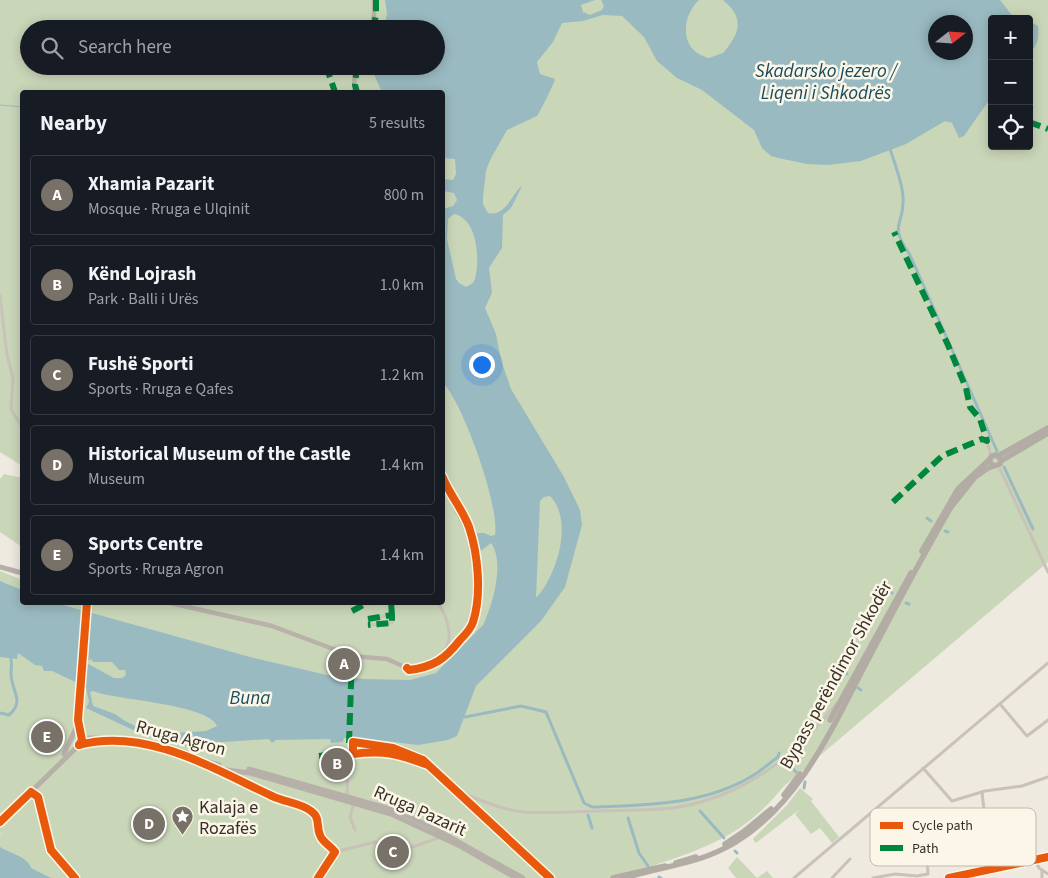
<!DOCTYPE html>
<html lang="en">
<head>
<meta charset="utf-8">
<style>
	:root { --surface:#171b24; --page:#20242c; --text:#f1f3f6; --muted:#9ea1a6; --line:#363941; --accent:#787168 }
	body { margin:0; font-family:"Source Sans 3",sans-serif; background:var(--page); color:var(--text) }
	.controls { position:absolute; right:15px; top:15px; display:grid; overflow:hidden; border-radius:5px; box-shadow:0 2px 12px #0003 }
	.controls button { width:45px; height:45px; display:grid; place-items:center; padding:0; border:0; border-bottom:1px solid var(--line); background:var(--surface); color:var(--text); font:25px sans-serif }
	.compass { position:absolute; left:928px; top:15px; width:45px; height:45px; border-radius:50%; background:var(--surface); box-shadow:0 2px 12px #0003; rotate:73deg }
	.you { position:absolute; left:481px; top:364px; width:18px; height:18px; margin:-12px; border:4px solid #fff; border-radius:50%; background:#1a73e8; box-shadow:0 0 0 8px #1a73e833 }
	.badge { display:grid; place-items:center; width:32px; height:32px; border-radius:50%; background:var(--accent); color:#fff; font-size:16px; font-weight:700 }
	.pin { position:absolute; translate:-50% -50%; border:2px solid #fff; box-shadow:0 1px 5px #0006 }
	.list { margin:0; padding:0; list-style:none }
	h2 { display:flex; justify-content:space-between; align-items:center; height:65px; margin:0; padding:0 20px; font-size:21px }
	h2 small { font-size:16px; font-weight:400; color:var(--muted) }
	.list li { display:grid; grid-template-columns:32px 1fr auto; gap:15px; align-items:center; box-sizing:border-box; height:80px; margin:0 10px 10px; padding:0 10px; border:1px solid var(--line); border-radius:5px }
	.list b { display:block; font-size:19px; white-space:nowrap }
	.list p { margin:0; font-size:16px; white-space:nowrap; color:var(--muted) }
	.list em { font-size:16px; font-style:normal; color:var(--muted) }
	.icon { flex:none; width:28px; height:28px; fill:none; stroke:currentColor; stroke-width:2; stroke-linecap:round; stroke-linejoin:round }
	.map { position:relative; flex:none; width:1048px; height:878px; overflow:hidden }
	.search { position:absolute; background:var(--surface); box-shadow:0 2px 12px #0003; left:20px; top:20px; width:425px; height:55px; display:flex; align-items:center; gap:12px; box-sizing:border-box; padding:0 18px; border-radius:28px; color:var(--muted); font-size:19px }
	.panel { position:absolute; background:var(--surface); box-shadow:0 2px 12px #0003; left:20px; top:90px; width:425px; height:515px; border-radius:5px }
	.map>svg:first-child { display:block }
	.green { fill:#cad6b8; fill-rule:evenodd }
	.water { fill:#9abac1; fill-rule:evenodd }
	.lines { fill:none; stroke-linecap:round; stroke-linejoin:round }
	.stream { stroke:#9abac1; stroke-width:1 }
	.canal { stroke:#9abac1; stroke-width:3 }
	.minor { stroke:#c8c2b9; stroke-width:3 }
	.secondary { stroke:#b8b2aa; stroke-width:4.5 }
	.primary { stroke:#b6b0a8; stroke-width:5 }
	.trunk { stroke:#b2aca4; stroke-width:5.5 }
	.quiet { stroke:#00873e; stroke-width:6; stroke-dasharray:12 6; stroke-linecap:butt }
	.cycleway-casing { stroke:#fbf6e7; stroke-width:11 }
	.cycleway { stroke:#e8590c; stroke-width:8 }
	.labels { text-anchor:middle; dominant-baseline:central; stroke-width:5; stroke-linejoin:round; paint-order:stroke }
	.street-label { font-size:18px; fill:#383027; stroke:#fbf6e7 }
	.poi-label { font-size:18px; fill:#383027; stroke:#fbf6e7; text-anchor:start }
	.water-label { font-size:19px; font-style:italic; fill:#184c5e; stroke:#fbf6e7 }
	.key { fill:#fbf6e7; stroke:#c0bbad; stroke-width:1 }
	.key-label { font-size:14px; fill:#383027 }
</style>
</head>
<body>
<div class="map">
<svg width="1048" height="878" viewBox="0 0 1048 878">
	<rect width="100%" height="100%" fill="#eeeae0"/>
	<g class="green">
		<path d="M0 0H1048V562L783 787C735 847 686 852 619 878H0V836L3 831 0 835V571L22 580V602H442V92H22V466L0 452ZM992 19H1029V146H992ZM936 22H966V52H936ZM29 29H436V66H29Z"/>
		<polygon points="4,474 22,478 22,547 0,532 0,479"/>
		<polygon points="800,788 813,799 811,801 839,837 832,843 820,828 811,834 795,814 800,809 756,843 753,839 787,805"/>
		<polygon points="737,857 757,878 767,871 773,878 736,878 728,868"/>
	</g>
	<g class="water">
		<path d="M385 0H595L581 5 583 12 590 15 602 10 604 6 601 0H699C681 17 679 51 709 58L723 53C740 33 745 18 723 0H1000L1015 19H992V96L964 136 959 138 952 123 945 121 906 144 861 161 828 165 807 164 778 158 771 156 762 148 754 130 702 90 677 78 657 61 644 37 622 16 603 15 583 21 562 23 553 42 537 62 540 74 555 79C555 82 540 112 537 116L507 130 490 160 486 171 483 197V204L488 213C506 217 512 193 522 186L511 208 503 215 502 248 489 268 492 293 485 308 496 334 501 360 511 389 564 477 580 510 582 525 565 587 541 621 476 686 457 736 448 740 418 745 351 737 344 738 343 742 331 743 330 739 276 740 272 743 269 739 209 743 207 748 198 745 196 748 190 745 189 747 146 736 86 708 89 702 86 687 52 671H44L42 666 35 665 18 653 17 659 0 657V581L22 590V602L56 603 250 657 327 675 364 679 410 680 436 673 483 625C493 604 505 562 491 543L478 553 475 533H484L491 536 495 535C500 506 463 403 443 383V209L453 206 457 200 454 193 443 191V179L453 180 456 174 455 159 443 158 442 92H382L370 66H436V29H384L387 14ZM936 22H966V52H936ZM454 214C478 219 480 260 475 279L473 283 466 287 459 283 456 279 447 239 448 219ZM550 496C574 520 557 576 536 598L540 501 544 497ZM80 657 87 661 91 659 93 662H112L119 670H125L126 675 122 678H114L79 659ZM93 691C115 700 209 704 217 726L206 731 152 734 125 721 115 714 93 706 90 692Z"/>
		<path d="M1029 21 1038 26C1039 39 1038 44 1029 54Z"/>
		<path d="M0 847C11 854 27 856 31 868L51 878H0Z"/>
	</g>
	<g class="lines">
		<polyline class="stream" points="0,105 22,107"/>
		<g class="canal">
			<path d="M890 149C894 161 903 185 903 197 905 228 887 221 910 255L997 451"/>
			<polyline points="1004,467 1033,529"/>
			<polyline points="927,518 931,521"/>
			<polyline points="945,531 948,532"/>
			<polyline points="887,590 892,593"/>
			<polyline points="906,603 909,604"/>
			<polyline points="843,670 847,674"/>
			<polyline points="858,688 861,690"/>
			<path d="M0 713 9 715C25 701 12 692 11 675 11 670 12 665 11 659"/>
			<path d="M465 717 521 706 546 712 584 803 592 807C649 805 708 805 757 773 764 768 771 762 778 757L779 753"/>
			<polyline points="789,764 796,772"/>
			<polyline points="804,788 805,782"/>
			<polyline points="700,811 724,838"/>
			<polyline points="588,815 592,828"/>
			<polyline points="628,818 639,853 648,866"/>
			<polyline points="735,851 737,853"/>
			<polyline points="659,877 661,878"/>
		</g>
		<g class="minor">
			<polyline points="0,296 7,355 13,378 11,409 22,427"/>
			<polyline points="987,441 991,456"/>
			<polyline points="1000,469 1048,572"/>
			<polyline points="391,602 392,615"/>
			<path d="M437 602C450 620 456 644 437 659"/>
			<polyline points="352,611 369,602"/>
			<polyline points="368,619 392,615 392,623 368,625"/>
			<polyline points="1000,704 1027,736 1048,720"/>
			<polyline points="923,768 952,801 985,791 1022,786 1048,777"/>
			<polyline points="213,769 278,799 311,810 318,820 321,838 335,852"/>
			<polyline points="33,788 37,794 51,850 75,878"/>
			<path d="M455 790C475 798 494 807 516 811 543 815 572 811 599 811 626 810 653 811 679 807 746 795 796 756 837 703"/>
			<polyline points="982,792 984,810 978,817 987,870"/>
			<polyline points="347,796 349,743"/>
			<polyline points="354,803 350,817 355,830"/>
			<polyline points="909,820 901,833 907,852 927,853"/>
			<polyline points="1035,860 1039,868 1048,874"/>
			<polyline points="318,878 335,852 375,842 407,849 441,837"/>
			<polyline points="794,878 1048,663"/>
			<polyline points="832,878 850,859"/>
			<polyline points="873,878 895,874 917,876 928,874 926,836 929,832 928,822"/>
			<polyline points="1042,878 1042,871"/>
		</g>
		<g class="secondary">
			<polyline points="370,29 374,16 374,0"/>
			<polyline points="354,92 355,66"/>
			<polyline points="166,602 272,626 352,656 387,659 407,668 434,663 445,656 468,627 474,605 475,572 468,532 442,483"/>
			<polyline points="949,878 1048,857"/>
		</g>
		<g class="primary">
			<polyline points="0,567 22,573"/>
			<polyline points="81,738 96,738"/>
			<polyline points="82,741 78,720 87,602"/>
			<polyline points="64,754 76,728"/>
			<polyline points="198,759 219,765"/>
			<polyline points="249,769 397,811 437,830 523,878"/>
			<polyline points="0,822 78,746 103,741 137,742 167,750 211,768 250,773 391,814 460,846 516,878"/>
		</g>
		<g class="trunk">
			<polyline points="998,456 1048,428"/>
			<polyline points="1001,461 1048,433"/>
			<polyline points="922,551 958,489 989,460"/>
			<polyline points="830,720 911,573"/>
			<polyline points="784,795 800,774"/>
			<polyline points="725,844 743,832 771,809"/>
			<polyline points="676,863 696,857"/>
			<polyline points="613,878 665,866"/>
			<path d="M625 878C665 865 698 865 736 842 803 801 835 721 871 654 897 604 923 555 951 507L975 477 988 468 1000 464 1001 459 996 455 992 456 989 460 993 466"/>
		</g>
		<g class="quiet">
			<polyline points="373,29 376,15 376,0"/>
			<polyline points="326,66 335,92"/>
			<polyline points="357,66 355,85 357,92"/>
			<polyline points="1029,122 1048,129"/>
			<polyline points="893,502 942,456 982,439 987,441 980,419 970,407 966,388 948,345 894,232"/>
			<polyline points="391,602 392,615"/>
			<polyline points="352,611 369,602"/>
			<polyline points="368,619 392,615 392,623 368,625"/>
			<polyline points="349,743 352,656"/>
			<polyline points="319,756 348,752"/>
		</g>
		<defs>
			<g id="cycleway">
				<path d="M407 668 409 670C434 667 445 659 460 640 465 635 471 629 473 622 482 594 478 554 469 527 462 508 449 494 442 476"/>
				<path d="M79 745C146 727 214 769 272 796 284 802 301 803 311 811 321 818 316 827 320 835 322 842 331 846 335 852L318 878"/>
				<polyline points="79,745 82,740 78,720 87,602"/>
				<path d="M428 765C398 754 385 750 353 754V742L393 748 423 760 550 878"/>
				<polyline points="0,822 31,792 38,797 51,850 75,878"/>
				<polyline points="949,878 1048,857"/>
			</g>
		</defs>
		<use href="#cycleway" class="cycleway-casing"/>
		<use href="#cycleway" class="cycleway"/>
	</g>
	<defs>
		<symbol id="sight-pin" viewBox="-11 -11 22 30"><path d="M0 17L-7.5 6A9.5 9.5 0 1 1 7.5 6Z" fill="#787168" stroke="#fbf6e7"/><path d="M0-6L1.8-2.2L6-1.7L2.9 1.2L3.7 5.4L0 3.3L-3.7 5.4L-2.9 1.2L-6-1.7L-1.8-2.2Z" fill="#fff"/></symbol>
	</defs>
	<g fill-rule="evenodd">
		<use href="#sight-pin" x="170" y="804" width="25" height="34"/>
	</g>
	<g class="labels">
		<g class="street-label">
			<text transform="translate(836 675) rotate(-61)">Bypass perëndimor Shkodër</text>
			<text transform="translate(181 738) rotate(15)">Rruga Agron</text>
			<text transform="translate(420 811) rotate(24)">Rruga Pazarit</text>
		</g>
		<g class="poi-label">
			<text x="199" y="807">Kalaja e<tspan x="199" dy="21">Rozafës</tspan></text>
		</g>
		<g class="water-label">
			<text x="826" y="71">Skadarsko jezero /<tspan x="826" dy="22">Liqeni i Shkodrës</tspan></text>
			<text x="250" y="698">Buna</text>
		</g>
	</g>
	<rect x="870" y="808" width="166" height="58" rx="8" class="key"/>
	<rect x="880" y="822" width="23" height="7" fill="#e8590c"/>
	<rect x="880" y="845" width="23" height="6" fill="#00873e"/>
	<g class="key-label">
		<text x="912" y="830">Cycle path</text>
		<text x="912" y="853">Path</text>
	</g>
</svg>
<div class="controls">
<button>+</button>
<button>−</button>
<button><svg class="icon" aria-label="locate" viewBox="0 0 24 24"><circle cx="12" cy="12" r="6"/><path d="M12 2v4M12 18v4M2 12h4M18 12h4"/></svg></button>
</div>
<svg class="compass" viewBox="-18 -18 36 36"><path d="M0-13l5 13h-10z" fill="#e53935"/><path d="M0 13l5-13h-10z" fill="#9ea1a6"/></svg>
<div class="you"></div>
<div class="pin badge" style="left:344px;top:664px">A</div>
<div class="pin badge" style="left:337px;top:764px">B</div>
<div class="pin badge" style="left:393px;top:852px">C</div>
<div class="pin badge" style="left:149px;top:824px">D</div>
<div class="pin badge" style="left:47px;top:737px">E</div>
<div class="search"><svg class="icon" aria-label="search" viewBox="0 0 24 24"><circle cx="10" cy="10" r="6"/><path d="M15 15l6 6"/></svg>Search here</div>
<section class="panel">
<h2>Nearby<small>5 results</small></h2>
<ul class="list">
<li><span class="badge">A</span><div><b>Xhamia Pazarit</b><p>Mosque · Rruga e Ulqinit</p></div><em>800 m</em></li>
<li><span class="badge">B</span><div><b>Kënd Lojrash</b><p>Park · Balli i Urës</p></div><em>1.0 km</em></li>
<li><span class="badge">C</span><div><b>Fushë Sporti</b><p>Sports · Rruga e Qafes</p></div><em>1.2 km</em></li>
<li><span class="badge">D</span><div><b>Historical Museum of the Castle</b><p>Museum</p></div><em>1.4 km</em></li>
<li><span class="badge">E</span><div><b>Sports Centre</b><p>Sports · Rruga Agron</p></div><em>1.4 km</em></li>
</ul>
</section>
</div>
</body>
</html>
